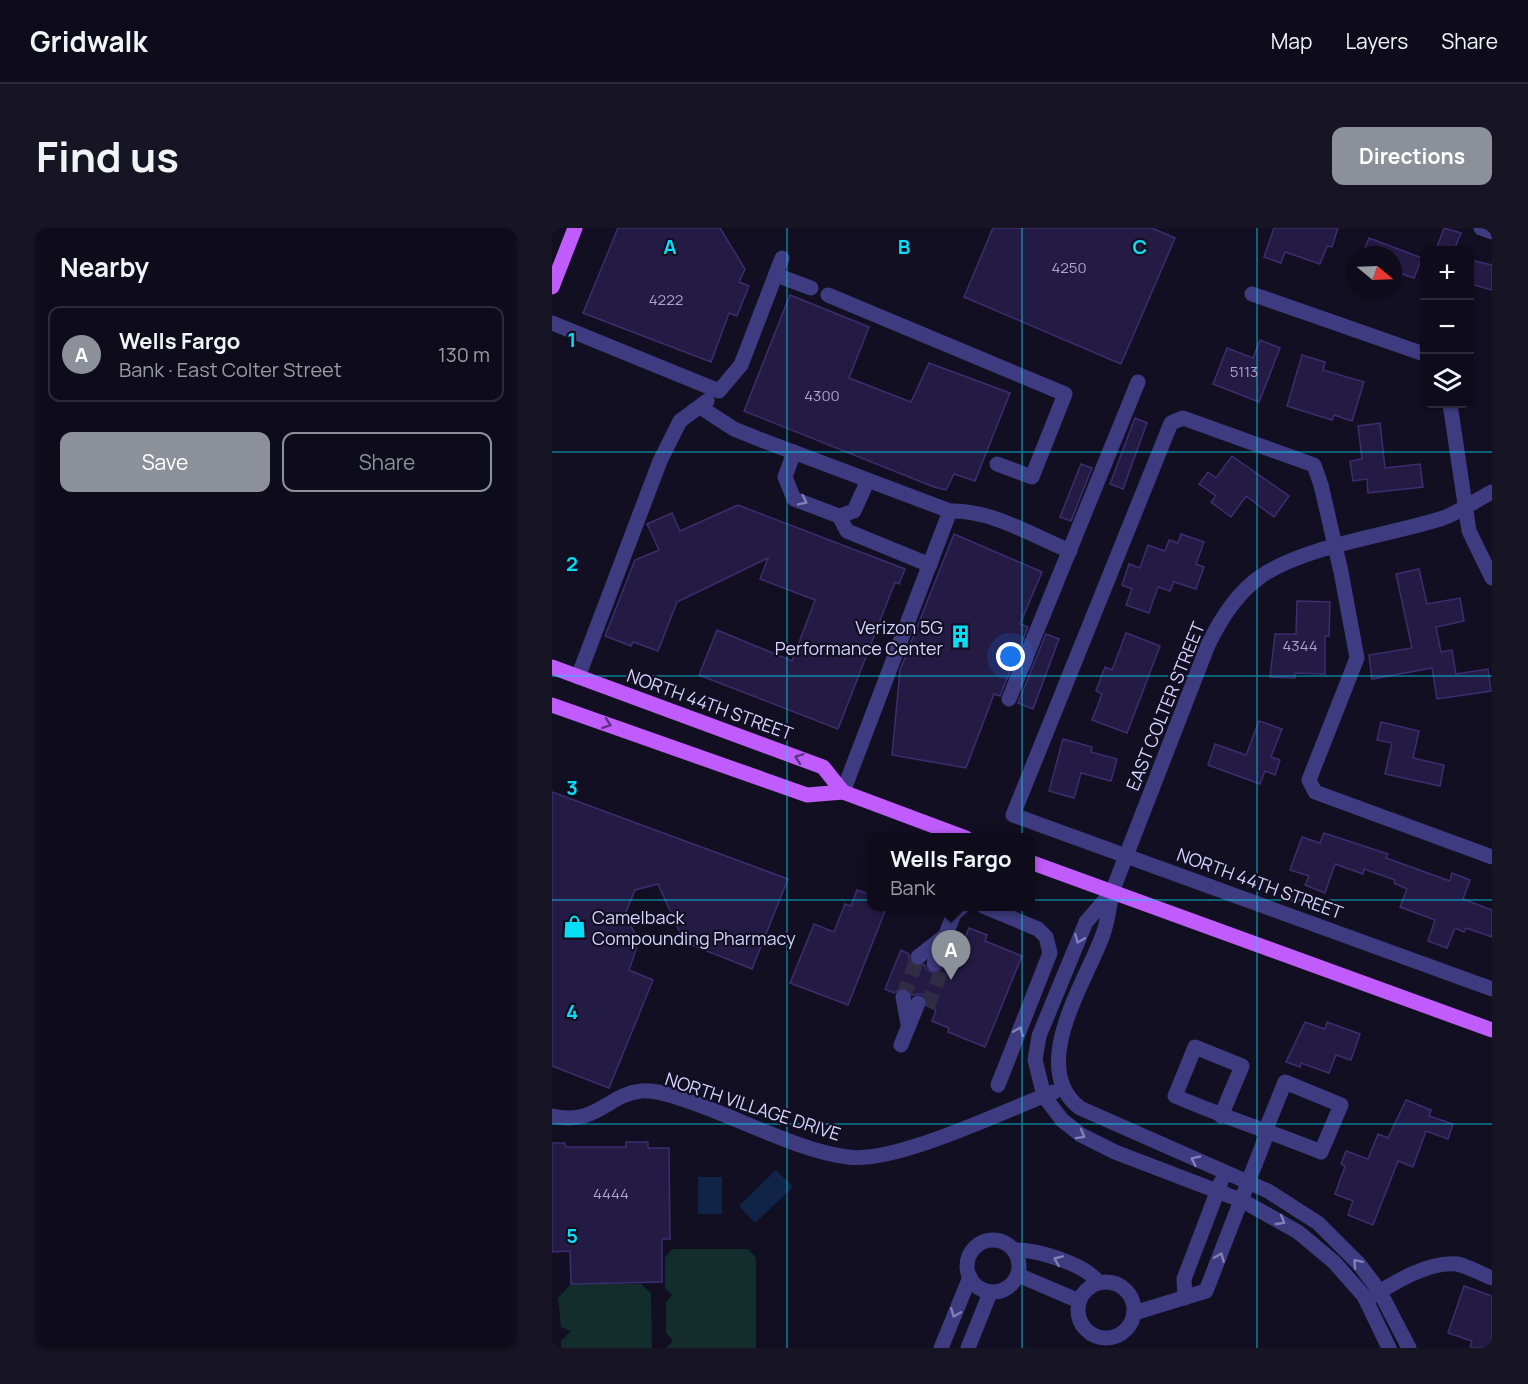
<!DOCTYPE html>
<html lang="en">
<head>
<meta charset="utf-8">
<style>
	:root { --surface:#0e0b1a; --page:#171423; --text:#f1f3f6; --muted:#9b9ba2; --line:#2e2b39; --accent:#8c9099 }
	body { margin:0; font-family:Manrope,sans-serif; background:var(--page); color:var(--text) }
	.controls { position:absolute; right:18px; top:18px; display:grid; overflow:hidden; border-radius:12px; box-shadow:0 2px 4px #0004 }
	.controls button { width:54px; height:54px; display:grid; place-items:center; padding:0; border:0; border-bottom:2px solid var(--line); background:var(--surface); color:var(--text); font:30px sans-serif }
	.compass { position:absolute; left:796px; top:18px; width:54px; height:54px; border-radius:50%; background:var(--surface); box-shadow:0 2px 4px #0004; rotate:109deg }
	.you { position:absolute; left:459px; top:429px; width:21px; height:21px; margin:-15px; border:4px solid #fff; border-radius:50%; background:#1a73e8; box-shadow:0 0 0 9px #1a73e833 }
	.badge { display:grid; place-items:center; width:39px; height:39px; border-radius:50%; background:var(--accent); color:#fff; font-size:20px; font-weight:700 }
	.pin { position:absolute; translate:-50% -50px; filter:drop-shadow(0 2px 3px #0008) }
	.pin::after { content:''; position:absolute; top:32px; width:21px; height:18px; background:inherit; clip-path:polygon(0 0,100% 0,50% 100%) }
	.popup { position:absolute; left:315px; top:605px; width:168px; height:78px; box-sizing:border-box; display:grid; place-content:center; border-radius:12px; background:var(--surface); filter:drop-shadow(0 2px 4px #0005); font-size:20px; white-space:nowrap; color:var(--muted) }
	.popup b { font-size:22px; color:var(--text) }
	.popup::after { content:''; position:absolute; left:50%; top:100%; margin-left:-12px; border:12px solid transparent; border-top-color:var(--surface) }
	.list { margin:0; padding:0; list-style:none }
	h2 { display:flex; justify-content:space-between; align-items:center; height:78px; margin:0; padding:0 24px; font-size:26px }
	h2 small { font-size:20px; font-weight:400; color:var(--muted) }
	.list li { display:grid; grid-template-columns:39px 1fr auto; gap:18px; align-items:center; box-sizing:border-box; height:96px; margin:0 12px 12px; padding:0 12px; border:2px solid var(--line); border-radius:12px }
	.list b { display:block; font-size:22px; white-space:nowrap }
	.list p { margin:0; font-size:20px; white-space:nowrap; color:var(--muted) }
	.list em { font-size:20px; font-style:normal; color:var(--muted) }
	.actions { display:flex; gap:12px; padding:18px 24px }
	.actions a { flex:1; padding:14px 0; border:2px solid var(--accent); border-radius:12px; text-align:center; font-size:21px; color:var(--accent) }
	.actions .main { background:var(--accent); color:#fff }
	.icon { flex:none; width:33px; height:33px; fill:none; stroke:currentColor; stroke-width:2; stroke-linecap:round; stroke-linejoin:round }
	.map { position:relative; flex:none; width:940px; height:1120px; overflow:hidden; border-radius:12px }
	header { display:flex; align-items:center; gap:36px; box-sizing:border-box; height:84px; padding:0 30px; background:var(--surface); border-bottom:2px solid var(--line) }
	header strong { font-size:28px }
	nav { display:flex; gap:33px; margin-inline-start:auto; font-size:21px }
	.intro { display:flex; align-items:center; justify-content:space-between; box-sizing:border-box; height:144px; padding:0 36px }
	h1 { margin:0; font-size:42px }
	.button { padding:15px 27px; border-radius:12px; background:var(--accent); color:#fff; font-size:21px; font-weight:700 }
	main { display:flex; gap:36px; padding:0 36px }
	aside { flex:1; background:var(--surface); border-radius:12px; box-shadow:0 2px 4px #0004 }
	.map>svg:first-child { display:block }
	.green { fill:#122d2c }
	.water { fill:#0f2447 }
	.building { fill:#241b44; stroke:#3b2e6f; stroke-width:1.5 }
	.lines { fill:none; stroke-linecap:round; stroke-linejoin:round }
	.minor-tunnel { stroke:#302c44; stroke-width:15; stroke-dasharray:15 8; stroke-linecap:butt }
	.minor { stroke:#3e3b81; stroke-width:15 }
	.major { stroke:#c05cfb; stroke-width:15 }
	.oneway { stroke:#837fb9 }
	.oneway2 { stroke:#603284 }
	.grid { fill:none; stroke:#06ddf6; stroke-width:1.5; stroke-opacity:0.55 }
	.labels { text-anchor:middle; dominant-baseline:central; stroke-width:4.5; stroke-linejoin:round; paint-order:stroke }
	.number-label { font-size:15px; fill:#aaa4d0 }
	.poi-label { font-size:18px; fill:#d7d2fe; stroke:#120f23; text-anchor:end }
	.street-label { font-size:18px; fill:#d7d2fe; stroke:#120f23 }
	.grid-label { font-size:20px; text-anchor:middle; font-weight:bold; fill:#06ddf6; stroke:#120f23; stroke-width:4.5; stroke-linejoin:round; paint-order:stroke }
</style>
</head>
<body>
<header>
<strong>Gridwalk</strong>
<nav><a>Map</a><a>Layers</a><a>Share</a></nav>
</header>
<div class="intro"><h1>Find us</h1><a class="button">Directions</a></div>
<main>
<aside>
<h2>Nearby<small></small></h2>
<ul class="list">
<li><span class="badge">A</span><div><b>Wells Fargo</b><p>Bank · East Colter Street</p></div><em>130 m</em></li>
</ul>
<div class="actions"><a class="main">Save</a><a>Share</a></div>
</aside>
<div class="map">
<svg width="940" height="1120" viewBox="0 0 940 1120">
	<rect width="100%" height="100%" fill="#120f23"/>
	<g class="green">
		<polygon points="121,1021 196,1021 204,1030 204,1120 114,1120 121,1113 114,1105 114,1074 120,1067 113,1060 113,1029"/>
		<polygon points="19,1056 89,1056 99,1065 100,1120 9,1120 9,1113 19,1103 9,1099 6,1070"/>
	</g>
	<g class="water">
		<polygon points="224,942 241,959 203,995 187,978"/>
		<rect x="146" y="949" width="24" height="37"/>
	</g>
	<g class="building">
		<polygon points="66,0 168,0 193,41 187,54 197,58 185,88 177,85 159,134 31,85"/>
		<polygon points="441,0 600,0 623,10 569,136 412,69"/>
		<polygon points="722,0 786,0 780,19 775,18 768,36 733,24 729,35 712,29"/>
		<polygon points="892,0 909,5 902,22 885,19"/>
		<polygon points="817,10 870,30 862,50 841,43 841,27 810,27"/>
		<polygon points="918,32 940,37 940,62 918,56"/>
		<polygon points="238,67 317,99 297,150 359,174 377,135 458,165 423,253 402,246 394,262 382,259 192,183"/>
		<polygon points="708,112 728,120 707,174 661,156 675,120 701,130"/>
		<polygon points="750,127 773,134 771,142 812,154 800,193 782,187 780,192 735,178"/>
		<polygon points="583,190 595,195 571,261 558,256"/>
		<polygon points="828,195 833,240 868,236 871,259 816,265 815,251 801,253 798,233 810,231 806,198"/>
		<polygon points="680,228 737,268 722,289 694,268 679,289 659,274 664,268 647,256 656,244 664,250"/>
		<polygon points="529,236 540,240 519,293 508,289"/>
		<polygon points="186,277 353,341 347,356 343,354 286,501 147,447 165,402 240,433 263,372 208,351 216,330 125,374 106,423 81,414 79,418 53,408 83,332 107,322 95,296 120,285 128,303"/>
		<polygon points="402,306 490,344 468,396 476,399 448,468 442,466 414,540 340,527 348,442"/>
		<polygon points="629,306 652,314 644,336 652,339 644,361 622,354 618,363 606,359 597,385 574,377 580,361 570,357 577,336 588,340 596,317 613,323 617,312 626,315"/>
		<polygon points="867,341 875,376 908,370 912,393 884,399 889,424 900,422 904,446 936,441 939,463 885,471 880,440 820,451 817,427 860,420 844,346"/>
		<polygon points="745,373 778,374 777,408 773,408 773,446 743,445 743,450 718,449 723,406 744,406"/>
		<polygon points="574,405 608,418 575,505 540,492 550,466 544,463 553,439 560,442"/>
		<polygon points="494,406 507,411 481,481 466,475"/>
		<polygon points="707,493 730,501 719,529 728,532 723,547 713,543 708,556 656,537 663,516 694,527"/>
		<polygon points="829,494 867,503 861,530 892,537 888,558 833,546 840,515 825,512"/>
		<polygon points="511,511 540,519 539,524 565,531 559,553 529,545 522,570 497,563"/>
		<polygon points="0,564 236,651 200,741 132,714 106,656 83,662 73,687 87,713 77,742 101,752 57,860 0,838"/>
		<polygon points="772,605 836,626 834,630 898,653 900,645 918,652 911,671 940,682 940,709 914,700 912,704 903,700 895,720 876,713 883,692 848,679 855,661 842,655 843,652 812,641 811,646 783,636 773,665 753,657 757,648 738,642 750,609 768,615"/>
		<polygon points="305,662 320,667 320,678 335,678 296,777 238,755 262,696 282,704 293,676 299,678"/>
		<polygon points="417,700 435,707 433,713 470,728 433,819 396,804 397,800 380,793 384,782 375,778 375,773 370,766 361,767 354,760 349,760 342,765 333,761 349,722 357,726 357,731 362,738 372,736 375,742 384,745 391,739 394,741 407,708 413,710"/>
		<polygon points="753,794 773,801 775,794 808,806 799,832 784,827 777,845 749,835 748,839 734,834"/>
		<polygon points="854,872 879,882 877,888 901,896 896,911 874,903 861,939 846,933 821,997 796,987 801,973 783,966 793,938 789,936 794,923 816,931 826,906 836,910"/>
		<polygon points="74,914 96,914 96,920 117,920 118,1011 110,1011 110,1054 19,1056 18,1023 0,1024 0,915 13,915 14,919 74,919"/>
		<polygon points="912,1058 940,1068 940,1120 918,1120 920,1113 896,1105"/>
	</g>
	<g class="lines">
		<g class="minor-tunnel">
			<polyline points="351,769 366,729"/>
			<polyline points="375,779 391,739"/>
		</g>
		<g class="minor">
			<polyline points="929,0 940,4"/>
			<polyline points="224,47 259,60"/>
			<polyline points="700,66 872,126"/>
			<polyline points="276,67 513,166 480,249 445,236"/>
			<polyline points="0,95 167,163 189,137 230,30"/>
			<polyline points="898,176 917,303 940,350"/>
			<path d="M148 179 182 201 212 213 398 283C438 281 481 308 518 323"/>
			<polyline points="242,224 233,249 242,271 287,288 295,303 378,337"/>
			<polyline points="287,288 302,283 316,252"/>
			<polyline points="26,449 108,233 128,193 155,173"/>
			<polyline points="457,471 586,154"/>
			<polyline points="291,564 398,283"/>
			<polyline points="940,629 763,564 757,552 805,430 789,344 769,257 762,237 631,190 619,195 461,587 940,761"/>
			<polyline points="560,664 534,694 487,808 483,832 492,868 510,892 529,907 563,924 691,973 746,1004 782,1034 812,1068 837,1120"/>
			<polyline points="431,678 486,701 494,709 498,725 446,857"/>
			<polyline points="366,729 393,708"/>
			<polyline points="382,736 402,686 411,678"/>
			<polyline points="351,769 356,796"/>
			<polyline points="349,817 366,775"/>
			<path d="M0 888C45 898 56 866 89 863 103 861 120 868 133 872 183 888 246 923 296 929 344 936 453 882 502 864"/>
			<circle cx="441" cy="1038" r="26"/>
			<path d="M462 1022C484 1021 533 1036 546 1054"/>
			<polyline points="466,1047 527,1073"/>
			<circle cx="554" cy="1082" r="28"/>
			<path d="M821 1068C843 1054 877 1033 905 1036 916 1038 929 1046 940 1050"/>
			<polyline points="633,1070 632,1051 669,954"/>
			<path d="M582 1085 654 1063 716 903V896L733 854 789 877 769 924C720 904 671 889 623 868L643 819 690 838 669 888"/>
			<polyline points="389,1120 418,1049"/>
			<polyline points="416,1120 438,1065"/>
			<path d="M857 1120 828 1064 807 1036 766 995 716 963 528 880C476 840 532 757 550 709 556 695 557 679 560 664L656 417C668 392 685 365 708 349 751 318 839 307 891 290 908 284 924 272 940 264"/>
		</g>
		<g class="major">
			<polyline points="0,59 23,0"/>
			<polyline points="0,439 271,539 291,564"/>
			<polyline points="0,477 255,567 291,564 414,610"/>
			<polyline points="478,634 940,802"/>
		</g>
	</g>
	<defs><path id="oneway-chevron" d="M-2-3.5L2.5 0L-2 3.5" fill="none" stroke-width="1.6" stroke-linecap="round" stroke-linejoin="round" transform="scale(1.5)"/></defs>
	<g class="oneway">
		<use href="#oneway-chevron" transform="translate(251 273) rotate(26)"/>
		<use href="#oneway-chevron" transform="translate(527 711) rotate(112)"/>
		<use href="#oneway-chevron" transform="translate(467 803) rotate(-68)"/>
		<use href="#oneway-chevron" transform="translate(529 907) rotate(29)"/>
		<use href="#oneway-chevron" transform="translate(643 932) rotate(-155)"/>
		<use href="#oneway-chevron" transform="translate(729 993) rotate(31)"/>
		<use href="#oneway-chevron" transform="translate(668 1029) rotate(-68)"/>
		<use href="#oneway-chevron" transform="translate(506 1032) rotate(-157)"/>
		<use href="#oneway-chevron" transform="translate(805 1035) rotate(-131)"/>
		<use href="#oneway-chevron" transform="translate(403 1085) rotate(112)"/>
	</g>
	<g class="oneway2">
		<use href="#oneway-chevron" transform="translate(55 496) rotate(19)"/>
		<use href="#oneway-chevron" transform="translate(247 530) rotate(-160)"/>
	</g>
	<path class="grid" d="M235 0V1120M470 0V1120M705 0V1120M0 224H940M0 448H940M0 672H940M0 896H940"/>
	<defs>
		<symbol id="building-bare" viewBox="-9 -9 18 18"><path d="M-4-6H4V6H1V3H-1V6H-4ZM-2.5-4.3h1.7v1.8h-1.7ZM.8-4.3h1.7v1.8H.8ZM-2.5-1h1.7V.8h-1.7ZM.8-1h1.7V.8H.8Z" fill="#06ddf6" stroke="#120f23" stroke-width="2.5" paint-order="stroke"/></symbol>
		<symbol id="shop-bare" viewBox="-9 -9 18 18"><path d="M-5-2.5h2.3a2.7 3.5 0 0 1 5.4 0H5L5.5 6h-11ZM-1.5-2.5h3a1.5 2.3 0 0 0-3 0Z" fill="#06ddf6" stroke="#120f23" stroke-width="2.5" paint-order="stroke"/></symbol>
	</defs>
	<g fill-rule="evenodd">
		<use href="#building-bare" x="392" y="392" width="33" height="33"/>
		<use href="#shop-bare" x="6" y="682" width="33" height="33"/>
	</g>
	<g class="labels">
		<g class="number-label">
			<text x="517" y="39">4250</text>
			<text x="114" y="71">4222</text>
			<text x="692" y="143">5113</text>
			<text x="270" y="167">4300</text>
			<text x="748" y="417">4344</text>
			<text x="59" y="965">4444</text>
		</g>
		<g class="poi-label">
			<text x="391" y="399">Verizon 5G<tspan x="391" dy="21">Performance Center</tspan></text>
			<text x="40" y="689" text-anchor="start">Camelback<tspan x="40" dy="21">Compounding Pharmacy</tspan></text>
		</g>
		<g class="street-label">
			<text transform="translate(158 476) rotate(20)">NORTH 44TH STREET</text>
			<text transform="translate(613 478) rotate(-68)">EAST COLTER STREET</text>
			<text transform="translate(708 655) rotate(20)">NORTH 44TH STREET</text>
			<text transform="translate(201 878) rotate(18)">NORTH VILLAGE DRIVE</text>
		</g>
	</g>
	<g class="grid-label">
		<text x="118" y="26">A</text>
		<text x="352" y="26">B</text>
		<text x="588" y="26">C</text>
		<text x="20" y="119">1</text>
		<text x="20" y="343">2</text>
		<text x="20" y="567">3</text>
		<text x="20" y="791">4</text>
		<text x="20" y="1015">5</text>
	</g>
</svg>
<div class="controls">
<button>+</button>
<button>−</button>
<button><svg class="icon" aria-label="layers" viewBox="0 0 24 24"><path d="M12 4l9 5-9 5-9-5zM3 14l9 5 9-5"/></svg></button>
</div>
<svg class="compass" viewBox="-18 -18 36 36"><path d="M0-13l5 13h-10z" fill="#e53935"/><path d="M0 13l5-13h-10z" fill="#9b9ba2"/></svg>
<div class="you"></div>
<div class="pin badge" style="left:399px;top:752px">A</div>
<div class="popup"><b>Wells Fargo</b>Bank</div>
</div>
</main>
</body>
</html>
